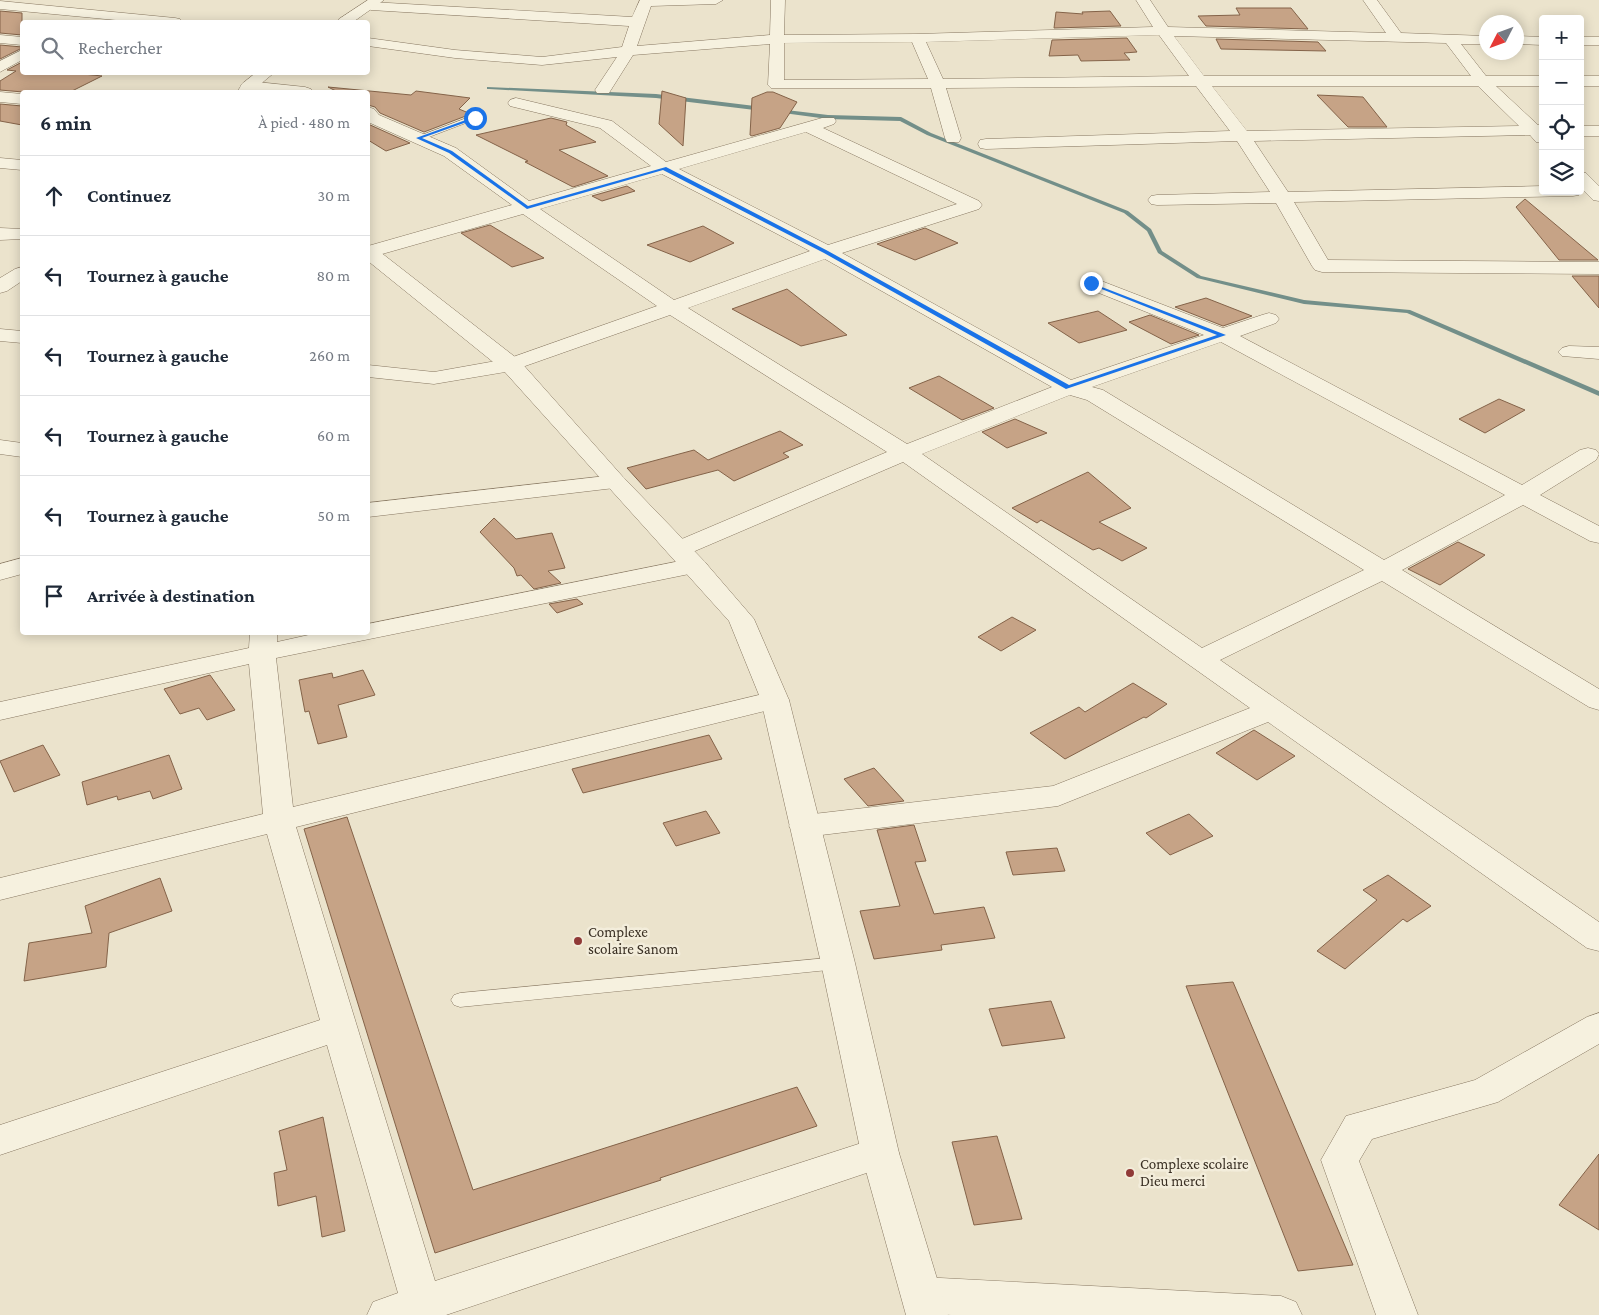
<!DOCTYPE html>
<html lang="fr">
<head>
<meta charset="utf-8">
<style>
	:root { --surface:#fff; --page:#f6f6f7; --text:#1f2937; --muted:#747a83; --line:#e0e1e3 }
	body { margin:0; font-family:"Crimson Pro",serif; background:var(--page); color:var(--text) }
	.controls { position:absolute; right:15px; top:15px; display:grid; overflow:hidden; border-radius:5px; box-shadow:0 2px 12px #0003 }
	.controls button { width:45px; height:45px; display:grid; place-items:center; padding:0; border:0; border-bottom:1px solid var(--line); background:var(--surface); color:var(--text); font:25px sans-serif }
	.compass { position:absolute; left:1479px; top:15px; width:45px; height:45px; border-radius:50%; background:var(--surface); box-shadow:0 2px 12px #0003; rotate:228deg }
	.stop { position:absolute; width:15px; height:15px; margin:-11px; border:4px solid #1a73e8; border-radius:50%; background:#fff }
	.stop.end { background:#1a73e8; border-color:#fff; box-shadow:0 1px 5px #0008 }
	.list { margin:0; padding:0; list-style:none }
	h2 { display:flex; justify-content:space-between; align-items:center; height:65px; margin:0; padding:0 20px; font-size:21px }
	h2 small { font-size:16px; font-weight:400; color:var(--muted) }
	.list li { display:grid; grid-template-columns:32px 1fr auto; gap:15px; align-items:center; box-sizing:border-box; height:80px; padding:0 20px; border-top:1px solid var(--line) }
	.list b { display:block; font-size:19px; white-space:nowrap }
	.list em { font-size:16px; font-style:normal; color:var(--muted) }
	.icon { flex:none; width:28px; height:28px; fill:none; stroke:currentColor; stroke-width:2; stroke-linecap:round; stroke-linejoin:round }
	.map { position:relative; flex:none; width:1599px; height:1315px; overflow:hidden }
	.search { position:absolute; background:var(--surface); box-shadow:0 2px 12px #0003; left:20px; top:20px; width:350px; height:55px; display:flex; align-items:center; gap:12px; box-sizing:border-box; padding:0 18px; border-radius:5px; color:var(--muted); font-size:19px }
	.panel { position:absolute; background:var(--surface); box-shadow:0 2px 12px #0003; left:20px; top:90px; width:350px; height:545px; border-radius:5px }
	.map>svg:first-child { display:block }
	.lines { fill:none; stroke-linecap:round; stroke-linejoin:round }
	.stream { fill:#738f89; fill-rule:evenodd }
	.building { fill:#c6a386; stroke:#846349 }
	.service-casing { stroke:#877761; stroke-width:1 }
	.minor-casing { stroke:#877761; stroke-width:1 }
	.tertiary-casing { stroke:#877761; stroke-width:1 }
	.service { fill:#f6f1df; fill-rule:evenodd }
	.minor { fill:#f6f1df; fill-rule:evenodd }
	.tertiary { fill:#f6f1df; fill-rule:evenodd }
	.route { fill:#1a73e8 }
	.poi-dot { fill:#903a37; stroke:#f3eddb; stroke-width:2 }
	.labels { text-anchor:middle; dominant-baseline:central; stroke-width:5; stroke-linejoin:round; paint-order:stroke }
	.near-poi-label { font-size:15px; fill:#392f23; stroke:#f3eddb; text-anchor:start }
</style>
</head>
<body>
<div class="map">
<svg width="1599" height="1315" viewBox="0 0 1599 1315">
	<rect width="100%" height="100%" fill="#ebe3cc"/>
	<g class="lines">
		<g class="stream">
			<polygon points="487,87 656,94 763,107 766,109 763,111 656,98 489,89 487,89"/>
			<polygon points="778,109 828,115 901,117 931,133 1128,211 1151,229 1162,251 1201,276 1304,300 1410,310 1599,391 1599,396 1407,313 1304,304 1197,278 1158,253 1147,231 1124,213 927,135 900,121 828,119 776,112 776,110"/>
		</g>
	</g>
	<g class="building">
		<polygon points="1236,8 1291,8 1308,29 1206,26 1198,16 1240,15"/>
		<polygon points="0,11 22,13 22,35 0,33"/>
		<polygon points="1110,11 1121,26 1054,28 1056,12 1083,14 1082,12"/>
		<polygon points="1127,38 1137,52 1124,53 1130,60 1081,61 1078,55 1049,56 1052,40"/>
		<polygon points="1216,39 1318,42 1326,51 1221,49"/>
		<polygon points="0,45 22,47 22,48 0,59"/>
		<polygon points="22,62 22,72 64,72 102,76 70,92 23,92 0,90 0,81 16,71 7,70"/>
		<polygon points="328,87 411,95 416,91 470,98 459,109 471,114 424,132 380,113 375,107 368,105 368,92 338,92"/>
		<polygon points="662,91 686,98 683,146 659,124"/>
		<polygon points="767,92 773,92 797,102 780,128 752,136 750,135 752,98"/>
		<polygon points="1317,95 1363,97 1387,127 1348,127"/>
		<polygon points="0,104 22,106 22,125 0,121"/>
		<polygon points="551,118 567,122 566,125 596,142 559,150 608,176 573,187 525,162 528,161 476,135"/>
		<polygon points="368,124 410,143 386,151 368,140"/>
		<polygon points="627,186 635,191 602,201 592,196"/>
		<polygon points="1525,199 1598,260 1559,260 1516,207"/>
		<polygon points="490,225 544,258 512,267 461,233"/>
		<polygon points="703,226 734,243 690,262 647,245"/>
		<polygon points="925,228 958,243 915,260 877,244"/>
		<polygon points="1572,276 1599,276 1599,308"/>
		<polygon points="787,289 819,314 847,335 801,346 732,309"/>
		<polygon points="1206,298 1252,316 1223,326 1175,307"/>
		<polygon points="1098,311 1127,330 1079,343 1048,323"/>
		<polygon points="1150,315 1199,335 1171,344 1129,322"/>
		<polygon points="939,376 994,408 962,420 909,388"/>
		<polygon points="1499,399 1525,410 1485,433 1459,419"/>
		<polygon points="1015,419 1047,433 1007,448 982,432"/>
		<polygon points="780,431 803,445 783,453 789,457 734,481 718,470 646,489 627,468 694,450 708,460"/>
		<polygon points="1088,472 1131,508 1099,522 1147,548 1122,561 1099,548 1093,550 1041,520 1037,523 1012,508"/>
		<polygon points="494,518 516,539 552,533 565,568 548,571 561,583 534,589 521,575 517,576 514,568 480,532"/>
		<polygon points="1458,542 1485,555 1440,585 1408,569"/>
		<polygon points="577,599 583,604 557,613 549,604"/>
		<polygon points="1012,617 1036,630 1001,651 978,637"/>
		<polygon points="363,670 375,695 338,705 347,737 318,744 309,711 305,712 299,680 332,673 333,678"/>
		<polygon points="210,675 235,710 207,720 199,708 180,714 164,689"/>
		<polygon points="1133,683 1167,704 1146,718 1144,717 1065,759 1030,733 1079,707 1085,712"/>
		<polygon points="1254,730 1295,756 1257,780 1216,753"/>
		<polygon points="709,735 722,759 583,793 572,769"/>
		<polygon points="43,745 60,775 14,792 0,761"/>
		<polygon points="169,755 182,789 153,799 150,791 118,800 117,796 87,805 82,782"/>
		<polygon points="874,768 904,801 868,806 844,779"/>
		<polygon points="706,811 720,833 676,846 663,823"/>
		<polygon points="1189,814 1213,836 1170,855 1146,833"/>
		<polygon points="347,817 473,1190 797,1087 817,1126 660,1178 661,1180 435,1253 304,829"/>
		<polygon points="914,825 926,861 915,862 934,914 984,907 995,938 941,945 942,950 874,959 860,911 900,906 877,830"/>
		<polygon points="1057,848 1065,871 1013,875 1006,852"/>
		<polygon points="1388,875 1431,906 1407,922 1403,919 1345,969 1317,951 1377,900 1363,890"/>
		<polygon points="160,878 172,911 109,933 106,967 24,981 29,943 92,933 85,906"/>
		<polygon points="1233,982 1353,1265 1298,1271 1186,986"/>
		<polygon points="1051,1001 1065,1038 1002,1046 989,1009"/>
		<polygon points="323,1117 345,1231 322,1237 316,1196 278,1206 274,1173 287,1170 279,1131"/>
		<polygon points="997,1136 1022,1219 974,1225 952,1142"/>
		<polygon points="1599,1154 1599,1230 1559,1205"/>
	</g>
	<g class="lines">
		<defs>
			<g id="service">
				<polygon points="472,116 479,118 421,140 414,138"/>
				<polygon points="838,957 844,959 846,963 844,967 838,969 460,1007 454,1005 451,1000 454,995 460,993"/>
			</g>
			<g id="minor">
				<path d="M640 0H723L716 4 651 6 637 46 770 35 771 0H785L784 35 917 34 1153 27 1136 0H1150L1168 27 1386 33 1363 0H1377L1401 33 1486 36V44H1461L1486 76H1543V86H1496L1538 125H1543V143L1536 142 1530 135 1254 141 1288 192 1543 186V191H1580V189L1582 191 1579 195 1573 196 1294 202 1328 260 1599 262V274L1322 272 1315 270 1312 266 1276 203 1157 205 1151 204 1148 200 1151 196 1157 195 1270 192 1237 141 986 149 980 148 978 144 980 140 986 139 1230 131 1196 86 946 88 961 138 959 142H947L945 138 931 88H771L768 85 770 44 633 55 609 93H597L595 90 617 57 542 65 455 58 368 46V38L455 50 542 57 622 47 629 26 371 10 364 6 371 2 632 17ZM1159 35 1189 76 943 79 926 42ZM1174 36 1446 43 1471 76H1204ZM912 42 928 79 784 80V43ZM1212 86H1478L1519 126 1247 131Z"/>
				<polygon points="0,1 175,18 180,19 182,22 137,22 0,9"/>
				<polygon points="0,35 22,37 22,45 0,43"/>
				<polygon points="1516,36 1543,37 1543,45 1516,44"/>
				<rect x="1580" y="37" width="19" height="8"/>
				<polygon points="22,50 22,60 0,72 0,61"/>
				<rect x="1580" y="76" width="19" height="10"/>
				<polygon points="248,81 305,87 311,89 313,92 265,92 243,89 240,86 243,83"/>
				<polygon points="0,92 22,94 22,104 0,102"/>
				<path d="M516 98 612 121 666 162 822 118H834L836 121 834 124 823 128 979 201 982 205 979 209 842 253 1071 380 1204 335 1084 287 1081 283 1084 279 1091 277 1223 328 1262 315 1269 313 1276 315 1279 319 1276 323 1240 336 1522 485 1580 450 1588 448 1596 450 1599 454 1596 460 1540 495 1599 526V543L1590 541 1523 505 1402 570 1599 689V710L1589 707 1382 581 1220 660 1599 922V951L1587 948 1268 722 1058 806 805 837 794 833 789 826 794 819 805 815 1053 786 1250 708 903 462 688 554 679 557 670 554 666 549 670 544 887 452 670 315 511 371 434 384 368 377V365L434 372 507 359 657 306 523 214 368 258V246L512 205 444 156 368 122V107L374 109 379 115 456 148 529 201 651 166 600 128 510 106 508 103 510 100ZM806 132 957 204 828 245 679 169ZM662 174 810 251 674 300 540 209ZM825 259 1052 387 907 444 688 308ZM1221 342 1505 495 1384 560 1103 390 1092 387ZM1070 395 1087 400 1364 570 1202 648 922 454Z"/>
				<rect x="1580" y="126" width="19" height="10"/>
				<polygon points="0,158 22,160 22,170 0,168"/>
				<polygon points="1580,172 1586,173 1599,186 1599,201 1593,200 1580,187"/>
				<polygon points="0,228 22,229 22,239 0,240"/>
				<polygon points="22,267 22,281 7,291 0,293 0,278 15,269"/>
				<polygon points="0,329 22,331 22,343 0,341"/>
				<polygon points="1569,346 1599,347 1599,359 1562,356 1558,352 1562,348"/>
				<polygon points="0,440 22,443 22,457 0,454"/>
				<polygon points="615,475 623,477 627,482 623,487 368,517 368,503"/>
				<polygon points="22,558 22,574 0,580 0,564"/>
				<polygon points="695,558 704,561 708,566 704,571 276,658 293,807 775,691 785,694 789,700 785,706 296,827 435,1281 880,1137 893,1142 899,1153 893,1164 446,1315 367,1315 373,1302 398,1293 327,1045 0,1155 0,1125 320,1020 267,834 0,900 0,878 263,814 249,664 0,720 0,702 249,648 250,632 277,632 277,642 322,632 368,632 368,624"/>
				<polygon points="1599,1013 1599,1044 1498,1102 1372,1139 1359,1161 1418,1315 1376,1315 1321,1160 1346,1116 1475,1080 1587,1017"/>
				<polygon points="921,1277 1281,1296 1296,1302 1302,1315 951,1315 921,1313 907,1308 901,1295 907,1282"/>
			</g>
			<g id="tertiary">
				<polygon points="368,0 384,0 353,22 337,22 339,19"/>
				<polygon points="257,72 275,72 251,92 237,92 243,83"/>
				<polygon points="368,246 375,248 519,360 623,477 704,561 754,619 789,700 855,963 899,1153 948,1315 906,1315 861,1153 821,963 761,700 729,621 503,370 368,261"/>
			</g>
		</defs>
		<use href="#service" class="service-casing"/>
		<use href="#minor" class="minor-casing"/>
		<use href="#tertiary" class="tertiary-casing"/>
		<use href="#service" class="service"/>
		<use href="#minor" class="minor"/>
		<use href="#tertiary" class="tertiary"/>
	</g>
	<polygon class="route" points="474,117 478,118 422,138 452,151 528,206 666,167 828,251 1069,385 1217,335 1089,284 1089,282 1226,335 1066,389 824,253 663,170 527,209 449,153 416,138"/>
	<g class="poi-dot">
		<circle cx="578" cy="941" r="5"/>
		<circle cx="1130" cy="1173" r="5"/>
	</g>
	<g class="labels">
		<g class="near-poi-label">
			<text x="588" y="932">Complexe<tspan x="588" dy="17">scolaire Sanom</tspan></text>
			<text x="1140" y="1164">Complexe scolaire<tspan x="1140" dy="17">Dieu merci</tspan></text>
		</g>
	</g>
</svg>
<div class="controls">
<button>+</button>
<button>−</button>
<button><svg class="icon" aria-label="locate" viewBox="0 0 24 24"><circle cx="12" cy="12" r="6"/><path d="M12 2v4M12 18v4M2 12h4M18 12h4"/></svg></button>
<button><svg class="icon" aria-label="layers" viewBox="0 0 24 24"><path d="M12 4l9 5-9 5-9-5zM3 14l9 5 9-5"/></svg></button>
</div>
<svg class="compass" viewBox="-18 -18 36 36"><path d="M0-13l5 13h-10z" fill="#e53935"/><path d="M0 13l5-13h-10z" fill="#747a83"/></svg>
<div class="stop" style="left:475px;top:118px"></div>
<div class="stop end" style="left:1091px;top:283px"></div>
<div class="search"><svg class="icon" aria-label="search" viewBox="0 0 24 24"><circle cx="10" cy="10" r="6"/><path d="M15 15l6 6"/></svg>Rechercher</div>
<section class="panel">
<h2>6 min<small>À pied · 480 m</small></h2>
<ul class="list">
<li><svg class="icon" aria-label="ahead" viewBox="0 0 24 24"><path d="M12 20V5M6 11l6-6 6 6"/></svg><div><b>Continuez</b></div><em>30 m</em></li>
<li><svg class="icon" aria-label="left" viewBox="0 0 24 24"><path d="M17 20v-9H6M10 6l-5 5 5 5"/></svg><div><b>Tournez à gauche</b></div><em>80 m</em></li>
<li><svg class="icon" aria-label="left" viewBox="0 0 24 24"><path d="M17 20v-9H6M10 6l-5 5 5 5"/></svg><div><b>Tournez à gauche</b></div><em>260 m</em></li>
<li><svg class="icon" aria-label="left" viewBox="0 0 24 24"><path d="M17 20v-9H6M10 6l-5 5 5 5"/></svg><div><b>Tournez à gauche</b></div><em>60 m</em></li>
<li><svg class="icon" aria-label="left" viewBox="0 0 24 24"><path d="M17 20v-9H6M10 6l-5 5 5 5"/></svg><div><b>Tournez à gauche</b></div><em>50 m</em></li>
<li><svg class="icon" aria-label="arrive" viewBox="0 0 24 24"><path d="M6 21V4h12l-3 4 3 4H6"/></svg><div><b>Arrivée à destination</b></div></li>
</ul>
</section>
</div>
</body>
</html>
